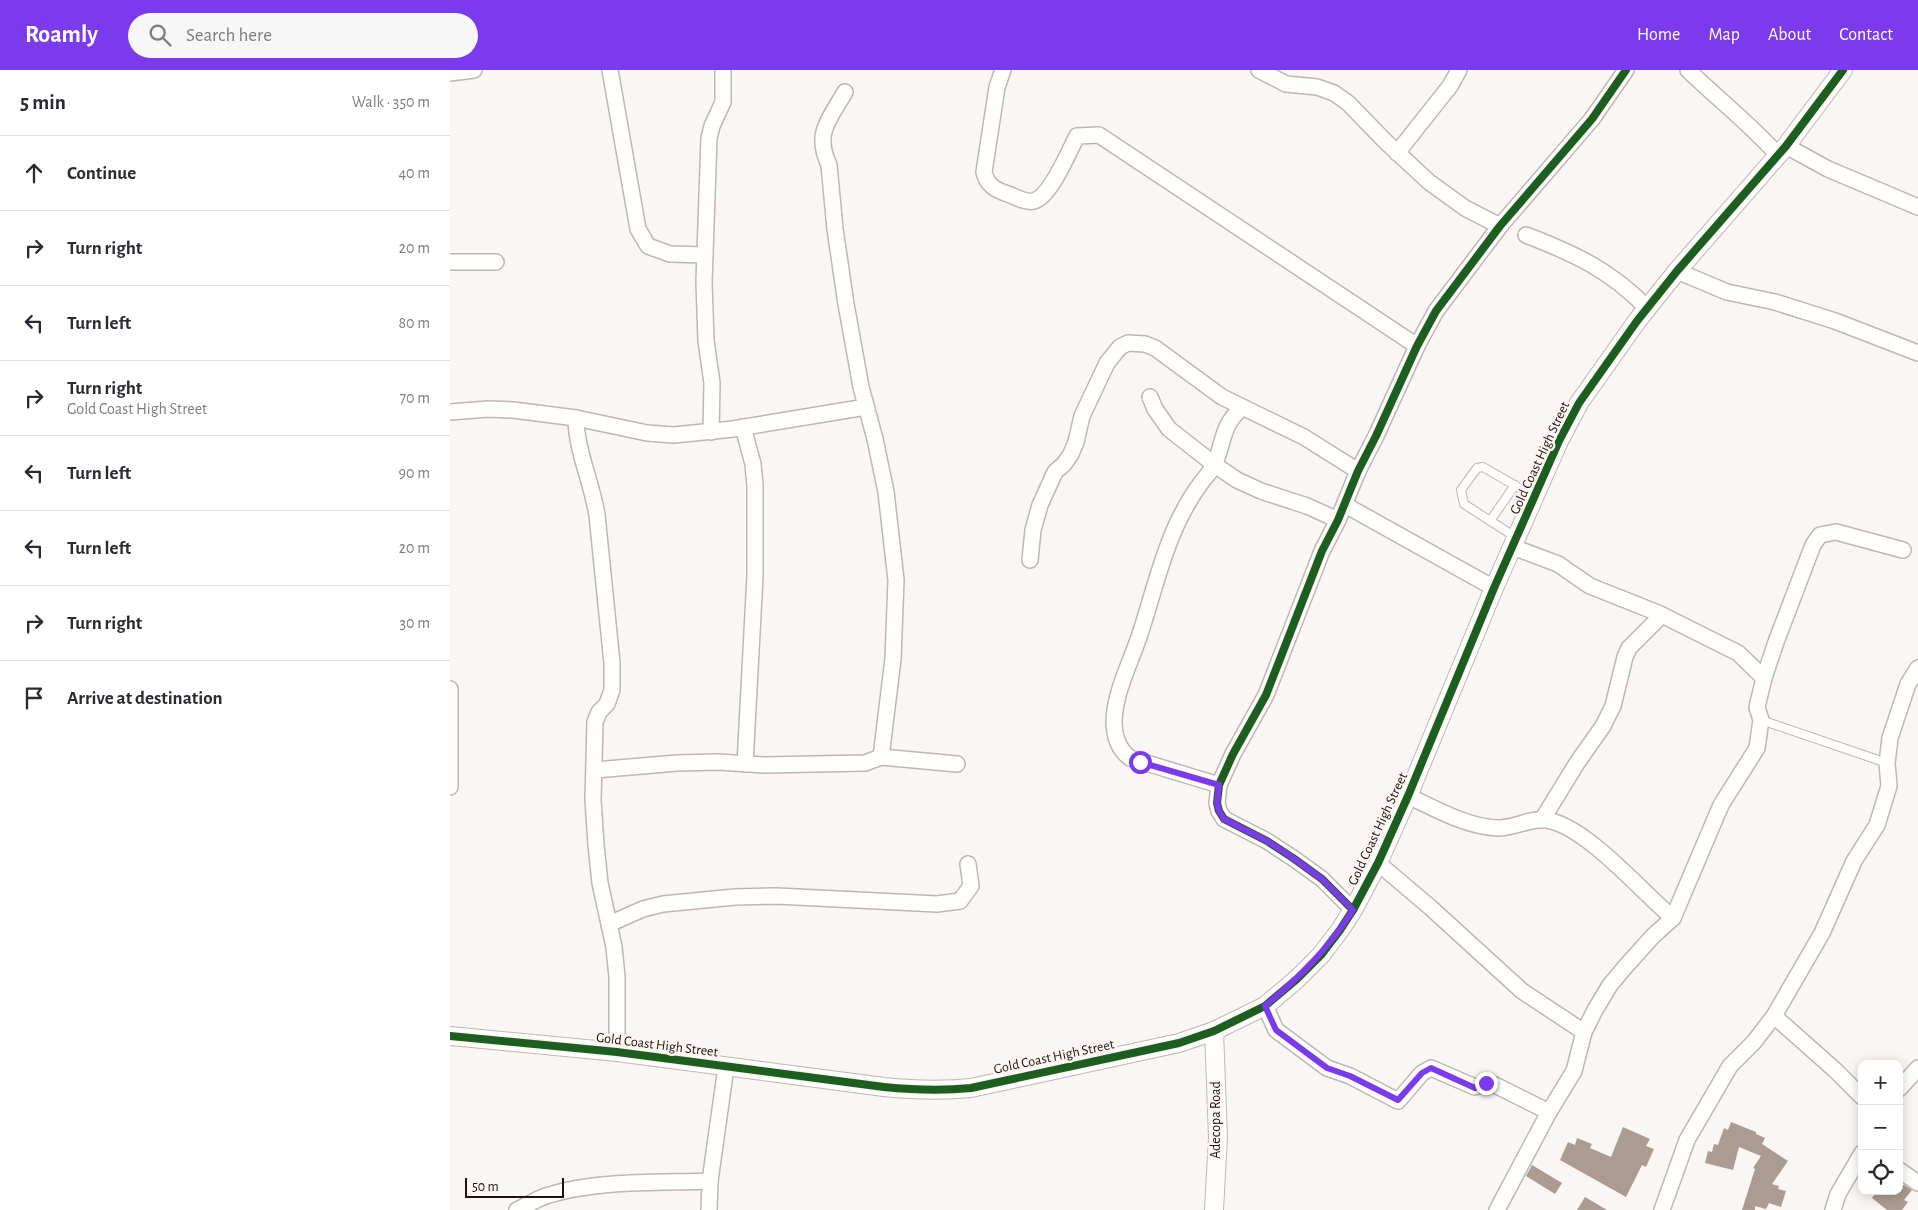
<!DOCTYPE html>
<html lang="en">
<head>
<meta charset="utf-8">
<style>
	:root { --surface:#fff; --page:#f7f7f7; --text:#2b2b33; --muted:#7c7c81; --line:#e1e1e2; --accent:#7c3aed }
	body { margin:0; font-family:"Alegreya Sans",sans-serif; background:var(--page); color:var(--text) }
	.controls { position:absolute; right:15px; bottom:15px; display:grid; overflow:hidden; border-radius:10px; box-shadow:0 2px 12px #0003 }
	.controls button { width:45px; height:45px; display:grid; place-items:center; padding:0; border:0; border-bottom:1px solid var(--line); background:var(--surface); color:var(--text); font:25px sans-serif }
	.scale { position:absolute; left:15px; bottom:12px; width:99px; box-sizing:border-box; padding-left:5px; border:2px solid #1e130d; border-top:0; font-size:14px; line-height:18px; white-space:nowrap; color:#1e130d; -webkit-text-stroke:4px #fcf5f2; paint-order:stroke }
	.stop { position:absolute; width:15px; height:15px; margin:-11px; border:4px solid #7c3aed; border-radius:50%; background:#fff }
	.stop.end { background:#7c3aed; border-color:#fff; box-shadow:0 1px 5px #0008 }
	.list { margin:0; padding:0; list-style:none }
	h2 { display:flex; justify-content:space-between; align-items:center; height:65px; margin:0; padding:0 20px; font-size:21px }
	h2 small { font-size:16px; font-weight:400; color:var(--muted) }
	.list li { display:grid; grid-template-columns:32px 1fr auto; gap:15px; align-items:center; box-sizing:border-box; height:75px; padding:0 20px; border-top:1px solid var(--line) }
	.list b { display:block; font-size:19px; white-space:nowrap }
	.list p { margin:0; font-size:16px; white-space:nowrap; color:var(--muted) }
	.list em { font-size:16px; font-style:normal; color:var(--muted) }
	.icon { flex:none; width:28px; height:28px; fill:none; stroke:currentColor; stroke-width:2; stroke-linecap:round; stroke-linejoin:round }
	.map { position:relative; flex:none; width:1468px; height:1140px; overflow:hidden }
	header { display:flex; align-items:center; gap:30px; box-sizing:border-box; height:70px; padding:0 25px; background:var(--accent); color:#fff }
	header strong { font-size:24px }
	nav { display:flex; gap:28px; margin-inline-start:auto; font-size:18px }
	.search { width:350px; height:45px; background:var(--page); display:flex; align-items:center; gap:12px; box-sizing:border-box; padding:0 18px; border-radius:28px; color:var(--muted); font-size:19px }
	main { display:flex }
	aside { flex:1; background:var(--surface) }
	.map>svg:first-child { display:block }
	.building { fill:#ab9b90 }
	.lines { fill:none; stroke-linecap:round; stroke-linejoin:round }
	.service-casing { stroke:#bfb7b3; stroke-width:10 }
	.minor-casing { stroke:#bfb7b3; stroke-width:18 }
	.tertiary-casing { stroke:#bfb7b3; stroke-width:20 }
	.service { stroke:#fefefd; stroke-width:8 }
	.minor { stroke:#fefefd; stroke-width:15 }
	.tertiary { stroke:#fefefd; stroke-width:18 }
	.cycleway-casing { stroke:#fcf5f2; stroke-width:11 }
	.cycleway { stroke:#1b5e20; stroke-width:8 }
	.route { stroke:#7c3aed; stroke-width:6 }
	.labels { text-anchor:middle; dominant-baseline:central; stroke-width:5; stroke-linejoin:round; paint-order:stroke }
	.street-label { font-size:14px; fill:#1e130d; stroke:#fcf5f2 }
</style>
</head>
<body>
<header>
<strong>Roamly</strong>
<div class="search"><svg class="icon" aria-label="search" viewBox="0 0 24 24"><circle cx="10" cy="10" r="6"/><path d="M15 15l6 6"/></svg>Search here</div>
<nav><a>Home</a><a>Map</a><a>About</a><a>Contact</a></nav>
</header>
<main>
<aside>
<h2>5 min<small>Walk · 350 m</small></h2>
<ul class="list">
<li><svg class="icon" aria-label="ahead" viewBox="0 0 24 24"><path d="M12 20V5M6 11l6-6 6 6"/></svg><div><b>Continue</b></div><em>40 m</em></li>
<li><svg class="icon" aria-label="right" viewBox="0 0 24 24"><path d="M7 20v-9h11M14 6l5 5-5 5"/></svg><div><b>Turn right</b></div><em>20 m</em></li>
<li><svg class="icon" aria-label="left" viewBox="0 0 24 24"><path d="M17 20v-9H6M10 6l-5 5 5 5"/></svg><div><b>Turn left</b></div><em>80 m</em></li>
<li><svg class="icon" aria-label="right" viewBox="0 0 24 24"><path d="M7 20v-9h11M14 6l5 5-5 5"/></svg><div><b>Turn right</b><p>Gold Coast High Street</p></div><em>70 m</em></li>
<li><svg class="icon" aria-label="left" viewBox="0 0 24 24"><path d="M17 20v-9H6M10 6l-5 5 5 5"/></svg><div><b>Turn left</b></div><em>90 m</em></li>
<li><svg class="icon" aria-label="left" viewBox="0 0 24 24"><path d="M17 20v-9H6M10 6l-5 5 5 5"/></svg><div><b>Turn left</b></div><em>20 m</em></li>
<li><svg class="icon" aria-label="right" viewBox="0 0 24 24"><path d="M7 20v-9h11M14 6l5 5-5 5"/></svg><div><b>Turn right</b></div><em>30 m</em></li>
<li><svg class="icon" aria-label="arrive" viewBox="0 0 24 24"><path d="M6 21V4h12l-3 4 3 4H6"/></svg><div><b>Arrive at destination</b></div></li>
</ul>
</aside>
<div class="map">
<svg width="1468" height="1140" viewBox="0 0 1468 1140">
	<rect width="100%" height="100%" fill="#faf6f4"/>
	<g class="building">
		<polygon points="1281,1052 1306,1062 1306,1064 1315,1068 1312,1074 1338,1091 1322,1114 1329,1116 1328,1119 1336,1121 1331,1137 1319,1133 1316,1139 1305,1136 1305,1140 1292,1140 1305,1099 1303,1098 1311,1086 1289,1077 1283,1100 1255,1093 1258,1081 1262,1082 1264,1074 1268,1075 1274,1058 1278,1060"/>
		<polygon points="1173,1057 1200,1069 1196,1076 1204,1079 1196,1097 1192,1095 1176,1127 1110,1090 1118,1072 1125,1075 1127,1068 1142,1074 1140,1078 1161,1087"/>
		<polygon points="1082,1095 1112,1113 1105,1124 1076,1106"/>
		<polygon points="1449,1112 1462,1120 1454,1130 1458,1132 1452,1140 1437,1140 1422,1128 1427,1121 1449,1121"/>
		<polygon points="1135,1127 1157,1140 1127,1140"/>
	</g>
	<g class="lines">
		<defs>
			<g id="service">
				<polyline points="1040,451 1065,415"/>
				<polyline points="1067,468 1014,434 1011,420 1027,398 1033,397 1085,427"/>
				<polyline points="1311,650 1437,693"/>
			</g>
			<g id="minor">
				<polyline points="160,0 188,159 198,176 220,184 255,185"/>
				<path d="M553 0 547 17 534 102C537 115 545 120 558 124 566 127 576 133 584 131 601 126 619 81 627 66L649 65 967 276"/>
				<polyline points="809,0 836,14 867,17 884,23 898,33 936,72 979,112 1015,138 1050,156"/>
				<path d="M1238 0C1268 29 1300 54 1328 85"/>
				<polyline points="0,3 24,0"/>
				<path d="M395 22C379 50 364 63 379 95L385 159 396 234 411 317 425 369 436 422 446 510 443 589 431 687"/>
				<polyline points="1336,76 1378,99 1468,137"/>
				<polyline points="947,83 1000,16 1009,0"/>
				<path d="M1076 165C1125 184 1160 200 1197 238"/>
				<polyline points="0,192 46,192"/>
				<polyline points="1227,201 1277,222 1325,232 1385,251 1468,283"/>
				<polyline points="700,327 705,339 719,359 765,395 787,410 811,421 857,436 888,450"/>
				<polyline points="0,342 38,339 63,340 126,348 197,363 224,365 283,359 416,337"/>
				<path d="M126 348C126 380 142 413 147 445L162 593V620L157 634 149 642 145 652 143 730 146 775 150 813 164 877 167 907V982"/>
				<polyline points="293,357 303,394 305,415 305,506 295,694"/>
				<polyline points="261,362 262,313 256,271 254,212 259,68 262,56 273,32 273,0"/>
				<polyline points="895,435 1044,518"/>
				<polyline points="1063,477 1108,494 1140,516 1208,543 1288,583 1314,608"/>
				<polyline points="580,490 583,460 590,435 605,402 614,394 621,384 626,372 632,346 657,293 670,277 678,273 695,274 705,278 772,327 854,367 908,401"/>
				<polyline points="0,619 0,717"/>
				<polyline points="145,700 227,693 268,692 315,695 415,693 431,687 507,694"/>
				<path d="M769 715 680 688C668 679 664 666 664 651 665 621 681 592 690 564 702 528 710 491 726 456 733 441 741 426 751 413 755 407 761 402 764 395 774 374 771 355 792 338"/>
				<path d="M958 726C986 739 1017 757 1048 758 1066 758 1083 746 1101 751 1139 760 1192 822 1223 848"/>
				<polyline points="1092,750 1127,693 1153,656 1163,636 1175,587 1179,578 1212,545"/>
				<polyline points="928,793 981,838 1072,921 1134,962"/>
				<polyline points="903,840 872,809 843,788 817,771 774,749 769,741 767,733 769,715 783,684 816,625 872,481 888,450 908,401 926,366 967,276 986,241 1050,156 1142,49 1176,0"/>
				<polyline points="159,854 193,839 213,834 285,827 327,826 487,834 510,831 521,816 518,794"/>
				<polyline points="815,936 826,960 877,998 900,1006 948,1031 972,1003 981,998 1025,1017 1037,1013 1045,1015 1099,1042"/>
				<polyline points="1324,946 1385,1000 1412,1027"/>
				<polyline points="1449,1019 1468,998"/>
				<polyline points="1449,1100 1468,1113"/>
				<path d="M67 1140C78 1135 88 1128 99 1125 149 1110 208 1113 260 1111"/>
				<polyline points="259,1140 260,1111 276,997"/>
				<polyline points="1047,1140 1099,1042 1124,1001 1134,962 1145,940 1160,915 1176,896 1203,866 1223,848 1271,735 1307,678 1311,650 1307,637 1314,608 1326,572 1363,475 1370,465 1386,462 1453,480"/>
				<polyline points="1212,1140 1237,1070 1280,996 1304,972 1324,946 1372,863 1404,791 1427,755 1439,716 1437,693 1440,668 1458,614 1468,598"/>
				<polyline points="1383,1140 1388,1124 1412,1083"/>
			</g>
			<g id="tertiary">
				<path d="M0 966 167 982 434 1017C465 1020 490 1021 521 1018L729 973 764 961 815 936 847 909 871 885 890 860 903 840 928 793 958 726 1044 518 1109 371 1129 333 1187 251 1227 201 1336 76 1393 0"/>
				<polyline points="764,1140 768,1067 764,961"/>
			</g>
		</defs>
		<use href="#service" class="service-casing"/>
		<use href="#minor" class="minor-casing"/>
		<use href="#tertiary" class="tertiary-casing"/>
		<use href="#service" class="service"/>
		<use href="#minor" class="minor"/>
		<use href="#tertiary" class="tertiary"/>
		<defs>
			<g id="cycleway">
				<polyline points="903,840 872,809 843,788 817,771 774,749 769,741 767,733 769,715 783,684 816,625 872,481 888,450 908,401 926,366 967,276 986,241 1050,156 1142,49 1176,0"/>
				<path d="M0 966 167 982 434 1017C465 1020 490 1021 521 1018L729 973 764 961 815 936 847 909 871 885 890 860 903 840 928 793 958 726 1044 518 1109 371 1129 333 1187 251 1227 201 1336 76 1393 0"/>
			</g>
		</defs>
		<use href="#cycleway" class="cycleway-casing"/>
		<use href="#cycleway" class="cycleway"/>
	</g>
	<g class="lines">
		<path class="route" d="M690 692 769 715 767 733 769 741 774 749 817 771 843 788 872 809 903 840C879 878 850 907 815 936L826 960 877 998 900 1006 948 1030 972 1003 981 998 1025 1018 1036 1013"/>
	</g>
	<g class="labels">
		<g class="street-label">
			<text transform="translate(1090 388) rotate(-65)">Gold Coast High Street</text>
			<text transform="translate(928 759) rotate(-65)">Gold Coast High Street</text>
			<text transform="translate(207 975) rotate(7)">Gold Coast High Street</text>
			<text transform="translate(604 987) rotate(-12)">Gold Coast High Street</text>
			<text transform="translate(766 1050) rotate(-90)">Adecopa Road</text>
		</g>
	</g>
</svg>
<div class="controls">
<button>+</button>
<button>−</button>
<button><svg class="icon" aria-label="locate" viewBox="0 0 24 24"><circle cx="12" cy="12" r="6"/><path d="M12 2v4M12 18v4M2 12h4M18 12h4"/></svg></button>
</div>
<div class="scale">50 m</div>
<div class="stop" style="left:690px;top:692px"></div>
<div class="stop end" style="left:1036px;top:1013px"></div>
</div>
</main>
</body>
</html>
